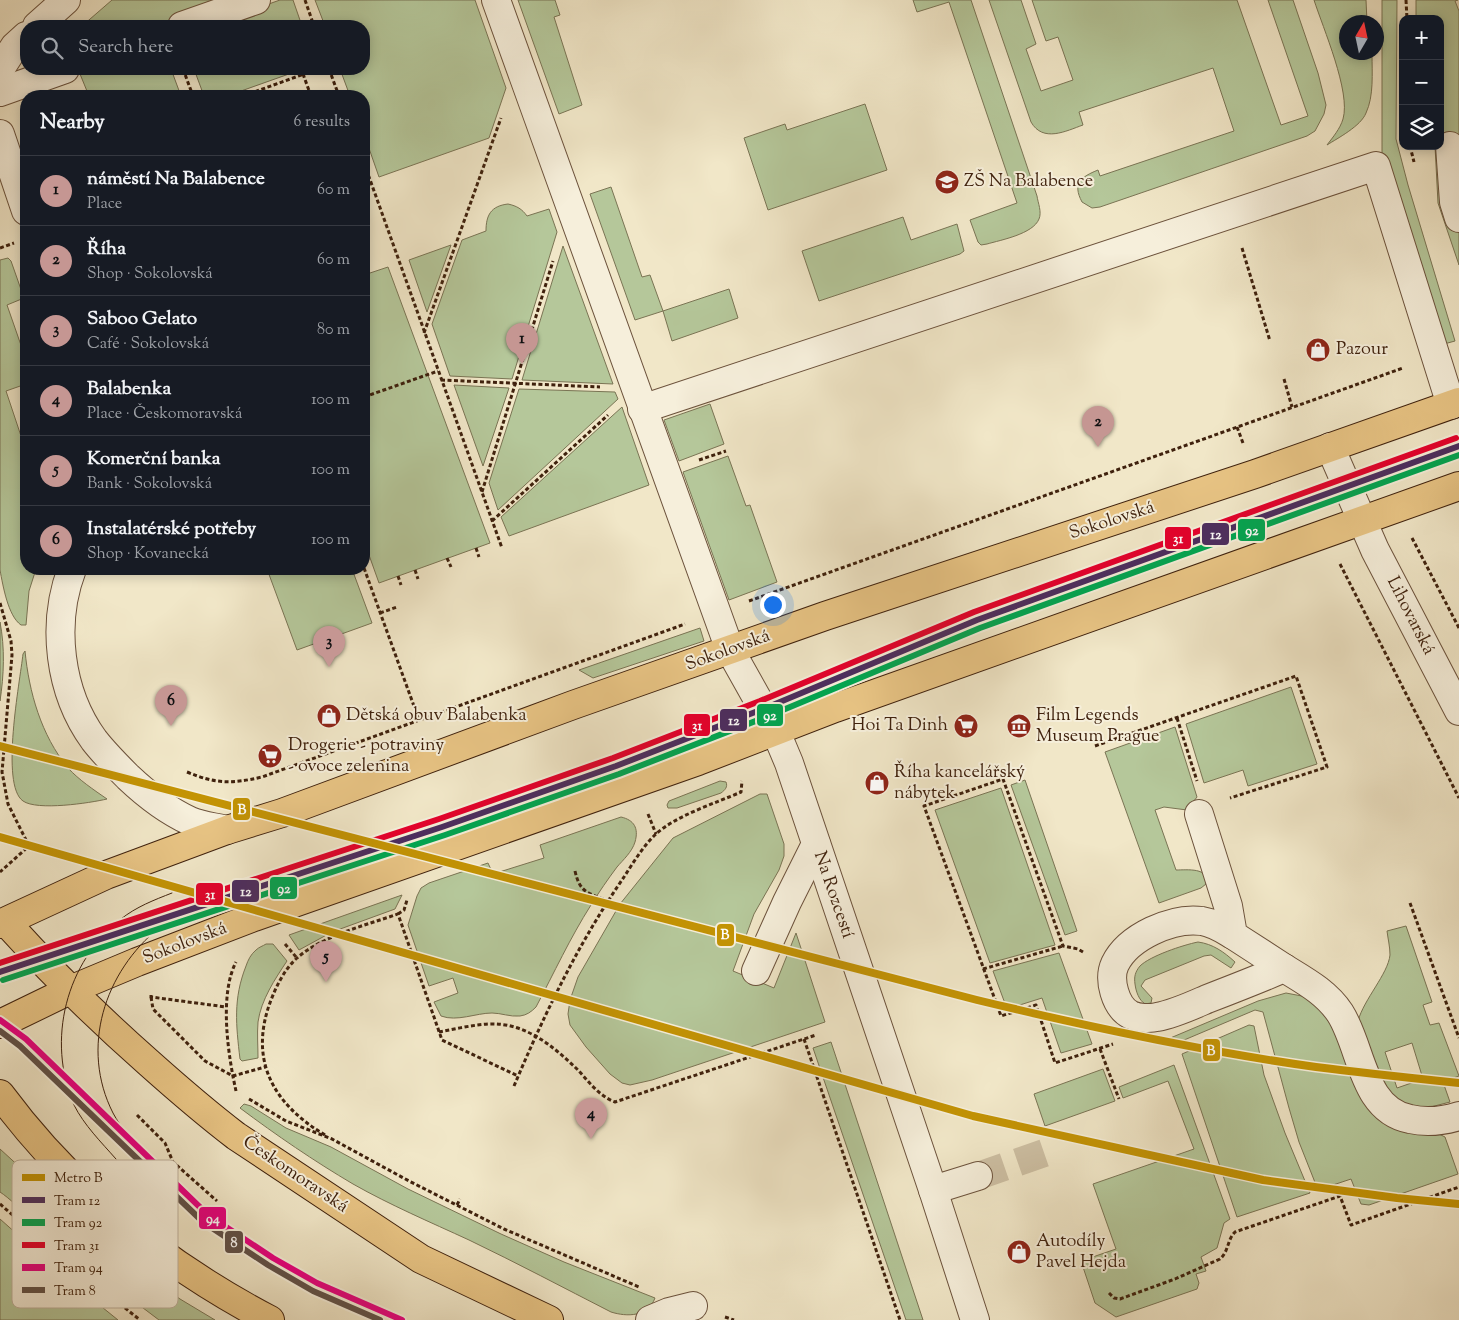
<!DOCTYPE html>
<html lang="en">
<head>
<meta charset="utf-8">
<style>
	:root { --surface:#171b24; --page:#242831; --text:#f1f3f6; --muted:#9ea1a6; --line:#363941; --accent:#c59692 }
	body { margin:0; font-family:"Sorts Mill Goudy",serif; background:var(--page); color:var(--text) }
	.controls { position:absolute; right:15px; top:15px; display:grid; overflow:hidden; border-radius:10px; box-shadow:0 2px 12px #0003 }
	.controls button { width:45px; height:45px; display:grid; place-items:center; padding:0; border:0; border-bottom:1px solid var(--line); background:var(--surface); color:var(--text); font:25px sans-serif }
	.compass { position:absolute; left:1339px; top:15px; width:45px; height:45px; border-radius:50%; background:var(--surface); box-shadow:0 2px 12px #0003; rotate:9deg }
	.you { position:absolute; left:772px; top:604px; width:18px; height:18px; margin:-12px; border:4px solid #fff; border-radius:50%; background:#1a73e8; box-shadow:0 0 0 8px #1a73e833 }
	.badge { display:grid; place-items:center; width:32px; height:32px; border-radius:50%; background:var(--accent); color:#111; font-size:16px; font-weight:700 }
	.pin { position:absolute; translate:-50% -41px; filter:drop-shadow(0 1px 2px #0008) }
	.pin::after { content:''; position:absolute; top:26px; width:18px; height:15px; background:inherit; clip-path:polygon(0 0,100% 0,50% 100%) }
	.list { margin:0; padding:0; list-style:none }
	h2 { display:flex; justify-content:space-between; align-items:center; height:65px; margin:0; padding:0 20px; font-size:21px }
	h2 small { font-size:16px; font-weight:400; color:var(--muted) }
	.list li { display:grid; grid-template-columns:32px 1fr auto; gap:15px; align-items:center; box-sizing:border-box; height:70px; padding:0 20px; border-top:1px solid var(--line) }
	.list b { display:block; font-size:19px; white-space:nowrap }
	.list p { margin:0; font-size:16px; white-space:nowrap; color:var(--muted) }
	.list em { font-size:16px; font-style:normal; color:var(--muted) }
	.icon { flex:none; width:28px; height:28px; fill:none; stroke:currentColor; stroke-width:2; stroke-linecap:round; stroke-linejoin:round }
	.map { position:relative; flex:none; width:1459px; height:1320px; overflow:hidden }
	.search { position:absolute; background:var(--surface); box-shadow:0 2px 12px #0003; left:20px; top:20px; width:350px; height:55px; display:flex; align-items:center; gap:12px; box-sizing:border-box; padding:0 18px; border-radius:20px; color:var(--muted); font-size:19px }
	.panel { position:absolute; background:var(--surface); box-shadow:0 2px 12px #0003; left:20px; top:90px; width:350px; height:485px; border-radius:20px }
	.map>svg:first-child { display:block }
	.green { fill:#b5c79a; stroke:#7a7454; fill-rule:evenodd }
	.lines { fill:none; stroke-linecap:round; stroke-linejoin:round }
	.minor-tunnel { stroke:#cdbfa3; stroke-width:28; stroke-dasharray:28 14; stroke-linecap:butt }
	.minor-casing { stroke:#6c523c; stroke-width:30 }
	.major-casing { stroke:#3f210d; stroke-width:30 }
	.path { stroke:#3f210d; stroke-width:3; stroke-dasharray:4 2.5; stroke-linecap:butt }
	.minor { stroke:#f6efdb; stroke-width:28 }
	.major { stroke:#e8c484; stroke-width:28 }
	.tram { stroke:#3f210d; stroke-width:1 }
	.tram-1-casing { stroke:#f6efdb; stroke-width:10 }
	.tram-2-casing { stroke:#f6efdb; stroke-width:10 }
	.tram-3-casing { stroke:#f6efdb; stroke-width:10 }
	.tram-4-casing { stroke:#f6efdb; stroke-width:10 }
	.tram-5-casing { stroke:#f6efdb; stroke-width:10 }
	.tram-1 { stroke:#4c2d5f; stroke-width:6 }
	.tram-2 { stroke:#00a651; stroke-width:6 }
	.tram-3 { stroke:#e4002b; stroke-width:6 }
	.tram-4 { stroke:#e5007d; stroke-width:6 }
	.tram-5 { stroke:#605047; stroke-width:6 }
	.metro-1-casing { stroke:#f6efdb; stroke-width:11 }
	.metro-1 { stroke:#c39304; stroke-width:8 }
	.labels { text-anchor:middle; dominant-baseline:central; stroke-width:4; stroke-linejoin:round; paint-order:stroke }
	.poi-label { font-size:18px; fill:#3f210d; stroke:#f6efdb; text-anchor:start }
	.street-label { font-size:18px; fill:#3f210d; stroke:#f6efdb }
	.key { fill:#f6efdb; stroke:#bfb19d; stroke-width:1 }
	.key-label { font-size:14px; fill:#3f210d }
	.line-badge { stroke:#f6efdb; stroke-width:2 }
	.badge-label { font-size:14px; text-anchor:middle; font-weight:bold; fill:#fff }
</style>
</head>
<body>
<div class="map">
<svg width="1459" height="1320" viewBox="0 0 1459 1320">
	<rect width="100%" height="100%" fill="#f1e7c8"/>
	<filter id="stains"><feTurbulence type="fractalNoise" baseFrequency=".004" numOctaves="4"/><feColorMatrix values="0 0 0 0 .2 0 0 0 0 .09 0 0 0 0 .02 0 0 0 .5 -.17"/></filter>
	<radialGradient id="worn" r=".72"><stop offset=".6" stop-color="#630" stop-opacity="0"/><stop offset="1" stop-color="#630" stop-opacity=".3"/></radialGradient>
	<g class="green">
		<polygon points="112,0 227,0 156,26 82,26"/>
		<polygon points="280,0 293,0 302,26 207,26"/>
		<polygon points="315,0 475,0 506,88 489,138 379,177 364,134 364,96 350,96 340,69 364,69 364,26 325,26"/>
		<polygon points="518,0 555,0 560,15 554,17 582,105 559,114"/>
		<path d="M913 0H971L1037 196C1038 203 1042 212 1039 219 1033 234 1001 240 987 244L981 245 978 242 970 220 1017 203 949 2 917 12Z"/>
		<path d="M989 0H1021L1036 44 1026 49 1041 91 1073 80 1058 37 1046 41 1032 0H1237L1281 125 1308 116 1268 0H1293L1318 73 1326 105 1324 114 1315 131 1307 136 1100 207 1092 208 1082 202C1072 183 1081 177 1098 170L1100 176 1234 131 1213 68 1079 112 1083 125C1066 131 1043 143 1031 122Z"/>
		<path d="M1314 0H1366L1367 22H1346V52L1371 53 1372 54C1372 73 1374 96 1366 113 1361 126 1338 138 1327 145 1333 137 1340 129 1343 119 1351 92 1323 28 1314 0Z"/>
		<polygon points="1382,0 1397,0 1396,139 1408,185 1455,341 1444,344 1382,153"/>
		<polygon points="1416,0 1458,0 1455,1 1459,11 1459,265 1438,203 1435,146 1440,146 1440,19 1416,19"/>
		<polygon points="93,69 171,69 181,96 89,96 80,74"/>
		<polygon points="194,69 303,69 227,96 204,96"/>
		<polygon points="865,104 887,170 768,210 744,138 785,124 787,130"/>
		<polygon points="611,187 642,277 650,275 663,311 729,289 738,318 672,341 663,311 635,320 590,194"/>
		<path d="M508 204C517 206 522 209 527 216L549 209 557 232 512 379 450 376 432 324 462 240 486 231C486 215 491 206 508 204Z"/>
		<polygon points="903,217 911,240 957,224 964,251 960,254 819,301 802,251"/>
		<polygon points="451,245 427,312 409,260"/>
		<polygon points="563,246 613,384 522,380"/>
		<path d="M8 258 11 261 24 298 7 305 23 351 26 350V384L6 391 22 439H25L26 442V569H36L29 591 26 625H21C8 616 3 586 0 570V260Z"/>
		<polygon points="388,267 490,543 379,583 364,541 364,275"/>
		<polygon points="454,385 509,388 483,466"/>
		<polygon points="519,389 615,392 618,399 498,510 489,483"/>
		<polygon points="710,404 724,444 679,461 664,420"/>
		<polygon points="622,407 649,485 509,536 501,517"/>
		<polygon points="728,456 746,506 750,505 777,582 729,600 683,472"/>
		<polygon points="267,569 352,569 372,623 297,650"/>
		<path d="M0 622C5 648 4 675 0 701Z"/>
		<polygon points="700,628 704,641 593,678 579,670"/>
		<path d="M25 651C29 692 41 735 68 768 79 780 94 790 107 799 90 803 37 811 23 801 0 785 20 681 23 654Z"/>
		<polygon points="1291,687 1317,764 1248,786 1243,770 1204,783 1186,724"/>
		<path d="M1175 727 1197 797 1187 810 1164 807 1155 810 1176 870C1187 870 1210 867 1206 884L1201 888 1159 903 1105 752Z"/>
		<polygon points="1025,780 1077,931 1065,935 1011,785"/>
		<path d="M720 781 726 782C728 787 725 790 721 793L677 808H668L667 805 669 801Z"/>
		<polygon points="1001,788 1055,945 990,963 935,810"/>
		<polygon points="760,794 767,794 784,844 784,856 779,870 754,914 733,971 774,988 796,933 825,1022 652,1080 630,1085 622,1083 610,1074 586,1047 570,1025 568,1014 570,1000 578,977 620,904 673,838"/>
		<path d="M621 817C634 820 639 828 635 842 632 852 623 860 617 867 608 879 599 892 591 905 570 938 554 973 536 1007 531 1012 527 1015 520 1016 510 1017 501 1013 492 1013 476 1013 457 1022 441 1016L434 1002 458 993 453 978 429 986 408 925 417 896 421 888 429 883 488 863 493 874 544 858 540 845Z"/>
		<polygon points="402,895 395,909 332,932 299,950 289,935"/>
		<path d="M1406 926 1432 1002 1423 1005 1430 1025 1439 1023 1459 1076 1443 1082 1450 1102 1423 1109 1410 1107 1399 1101 1379 1081 1358 1021C1364 999 1388 974 1390 955 1390 947 1388 939 1387 931ZM1412 1043 1423 1079 1397 1088 1385 1052Z"/>
		<path d="M1198 942C1213 944 1224 952 1235 962L1231 968 1211 955 1204 956 1145 980 1141 986 1152 998 1151 1003 1145 1004C1139 1000 1136 992 1135 984 1134 977 1135 972 1140 966 1150 956 1183 945 1198 942Z"/>
		<path d="M266 944H273L287 961C275 979 261 1000 258 1022 257 1034 258 1046 258 1058L242 1061 240 1059C236 1025 233 999 246 966 248 960 251 954 256 950 259 947 263 946 266 944Z"/>
		<polygon points="1059,953 1092,1044 1061,1053 1042,998 1007,1009 993,971"/>
		<polygon points="1286,993 1307,997 1317,1006 1334,1028 1370,1109 1387,1125 1402,1131 1439,1134 1445,1137 1458,1174 1369,1205 1361,1204 1351,1179 1318,1190 1299,1142 1289,1108 1263,1012 1255,1010 1170,1046 1168,1039 1258,1001"/>
		<polygon points="1249,1025 1254,1026 1264,1075 1285,1133 1310,1193 1237,1217 1182,1054"/>
		<polygon points="831,1042 923,1320 906,1320 813,1048"/>
		<polygon points="1174,1065 1230,1219 1224,1223 1217,1248 1201,1257 1206,1271 1196,1274 1199,1283 1197,1289 1116,1317 1095,1303 1081,1261 1116,1249 1093,1184 1194,1149 1168,1081 1123,1098 1119,1087"/>
		<polygon points="1103,1069 1115,1101 1045,1126 1034,1094"/>
		<path d="M244 1104 251 1106 286 1128 331 1147 408 1189 501 1234 564 1262 655 1298C648 1317 627 1317 611 1312 564 1288 517 1263 469 1240 430 1222 390 1205 353 1184 314 1161 276 1135 240 1108Z"/>
		<path d="M0 1149 93 1234C86 1240 78 1244 68 1244 52 1242 17 1203 0 1192Z"/>
		<polygon points="0,1219 71,1282 118,1320 0,1320"/>
		<polygon points="118,1254 180,1299 215,1320 159,1320 106,1280 104,1273"/>
	</g>
	<g class="lines">
		<polyline class="minor-tunnel" points="978,1176 1053,1150"/>
		<defs>
			<g id="minor">
				<polyline points="496,0 730,650 776,732 789,763 933,1190 975,1320"/>
				<polyline points="37,26 66,0"/>
				<polyline points="182,26 256,0"/>
				<polyline points="0,69 15,46 26,36"/>
				<polyline points="0,92 65,69"/>
				<polyline points="0,134 26,211"/>
				<polyline points="1450,146 1454,202 1459,218"/>
				<polyline points="642,409 1376,166 1451,405"/>
				<polyline points="1330,447 1375,550 1459,711"/>
				<path d="M72 569C51 624 59 692 94 740 104 753 116 765 128 777 147 795 166 810 190 821 201 826 215 827 227 830"/>
				<polyline points="1199,814 1228,906 1233,935 1284,968"/>
				<path d="M1233 935C1223 929 1214 923 1202 921 1172 917 1128 937 1115 964 1108 979 1115 1007 1131 1015 1138 1018 1149 1019 1157 1017 1174 1014 1191 1006 1207 999 1233 989 1259 979 1284 968 1305 981 1326 992 1340 1013 1362 1047 1362 1110 1410 1119 1427 1123 1443 1121 1459 1116"/>
				<polyline points="756,971 787,902 816,844"/>
				<polyline points="933,1190 978,1176"/>
				<polyline points="650,1320 669,1312 693,1306"/>
			</g>
			<g id="major">
				<path d="M6 922C51 972 98 1018 149 1063 177 1088 206 1113 236 1136L421 1259 549 1320"/>
				<polyline points="0,924 106,875 227,830 282,813 573,705 825,616 1255,474 1459,402"/>
				<polyline points="0,1024 70,990 137,962 254,917 698,761 835,708 1459,486"/>
				<path d="M0 1094C71 1190 165 1265 270 1320"/>
			</g>
		</defs>
		<use href="#minor" class="minor-casing"/>
		<use href="#major" class="major-casing"/>
		<g class="path">
			<polyline points="305,0 314,26"/>
			<polyline points="1406,0 1407,19"/>
			<polyline points="183,69 193,96"/>
			<polyline points="329,69 339,96"/>
			<polyline points="303,74 311,96"/>
			<polyline points="243,96 318,69"/>
			<polyline points="1410,146 1414,162"/>
			<polyline points="364,163 502,548"/>
			<polyline points="0,248 14,243"/>
			<polyline points="1242,248 1270,341"/>
			<polyline points="424,333 501,118"/>
			<polyline points="1284,379 1292,407"/>
			<polyline points="441,380 600,387"/>
			<polyline points="364,397 438,371"/>
			<polyline points="1237,427 1243,443"/>
			<polyline points="699,460 726,451"/>
			<polyline points="482,492 553,261"/>
			<polyline points="492,521 608,415"/>
			<polyline points="1412,538 1459,628"/>
			<polyline points="476,548 479,557"/>
			<polyline points="447,558 451,567"/>
			<polyline points="1340,564 1459,798"/>
			<polyline points="364,568 419,720"/>
			<polyline points="415,570 418,579"/>
			<polyline points="398,576 401,585"/>
			<polyline points="749,601 1403,368"/>
			<polyline points="0,603 11,641 12,655 2,772 8,804 29,846 0,872"/>
			<polyline points="380,613 397,607"/>
			<polyline points="1177,718 1197,781"/>
			<polyline points="1095,746 1296,676 1327,767 1230,798"/>
			<path d="M187 772C216 784 231 784 262 777L685 624"/>
			<polyline points="648,814 656,834"/>
			<path d="M575 871C580 893 588 893 608 901"/>
			<polyline points="1410,903 1459,1038"/>
			<polyline points="398,914 404,910 407,900"/>
			<polyline points="285,944 297,958"/>
			<polyline points="1083,952 1078,949 1063,946 1003,779 924,806 1001,1016 1036,1005 1055,1063 1113,1044"/>
			<polyline points="983,969 1063,946"/>
			<polyline points="151,995 151,997 226,1007"/>
			<polyline points="151,997 153,1009 205,1061 233,1076 265,1067"/>
			<path d="M439 1032C455 1029 472 1025 488 1024 525 1022 553 1046 578 1070 589 1082 599 1096 615 1102L816 1035"/>
			<polyline points="804,1039 900,1320"/>
			<polyline points="1100,1049 1119,1099"/>
			<path d="M514 1086C544 1015 578 944 622 880 632 865 642 847 656 834 675 816 716 803 741 792L742 781"/>
			<path d="M236 1091C228 1055 219 995 236 962"/>
			<polyline points="249,1099 286,1121 332,1139 409,1181 504,1229 639,1287"/>
			<polyline points="137,1115 165,1143 173,1162 217,1201"/>
			<path d="M325 1135C273 1104 248 1060 271 1000 277 985 284 970 297 958 322 936 366 925 398 914L442 1040 518 1076"/>
			<polyline points="0,1204 55,1252 140,1320"/>
			<polyline points="457,1205 460,1199"/>
			<polyline points="55,1252 93,1244"/>
			<path d="M1109 1293 1114 1298 1120 1299 1175 1279 1220 1259C1229 1251 1227 1240 1235 1232L1340 1196 1351 1225 1459 1187"/>
			<polyline points="725,1317 734,1320"/>
		</g>
		<use href="#minor" class="minor"/>
		<use href="#major" class="major"/>
		<g class="tram">
			<path d="M143 1153C132 1140 121 1128 113 1113 80 1048 104 972 160 927 171 918 186 912 200 906"/>
			<path d="M116 1159C101 1142 84 1125 74 1105 46 1040 66 962 121 919 136 907 154 900 172 893"/>
		</g>
		<defs>
			<polyline id="tram-1" points="0,972 442,827 616,766 763,709 977,620 1459,446"/>
			<polyline id="tram-2" points="3,980 445,835 619,774 766,717 980,628 1459,455"/>
			<polyline id="tram-3" points="0,963 439,819 613,758 760,701 974,612 1456,438"/>
			<polyline id="tram-4" points="0,1020 26,1039 208,1215 273,1258 317,1283 402,1320"/>
			<polyline id="tram-5" points="0,1031 20,1046 203,1222 268,1265 313,1291 380,1320"/>
		</defs>
		<use href="#tram-1" class="tram-1-casing"/>
		<use href="#tram-2" class="tram-2-casing"/>
		<use href="#tram-3" class="tram-3-casing"/>
		<use href="#tram-4" class="tram-4-casing"/>
		<use href="#tram-5" class="tram-5-casing"/>
		<use href="#tram-1" class="tram-1"/>
		<use href="#tram-2" class="tram-2"/>
		<use href="#tram-3" class="tram-3"/>
		<use href="#tram-4" class="tram-4"/>
		<use href="#tram-5" class="tram-5"/>
		<defs>
			<g id="metro-1">
				<path d="M0 746 977 1000C1089 1027 1201 1051 1316 1067 1363 1073 1411 1078 1459 1083"/>
				<polyline points="0,837 973,1116 1263,1180 1397,1198 1459,1204"/>
			</g>
		</defs>
		<use href="#metro-1" class="metro-1-casing"/>
		<use href="#metro-1" class="metro-1"/>
	</g>
	<defs>
		<symbol id="school-disc" viewBox="-11 -11 22 22"><circle r="9.5" fill="#8f2418" stroke="#f6efdb"/><path d="M0-5L7-2L0 1L-7-2ZM-4 1L0 2.5L4 1V4Q0 6-4 4Z" fill="#fff"/></symbol>
		<symbol id="shop-disc" viewBox="-11 -11 22 22"><circle r="9.5" fill="#8f2418" stroke="#f6efdb"/><path d="M-5-2.5h2.3a2.7 3.5 0 0 1 5.4 0H5L5.5 6h-11ZM-1.5-2.5h3a1.5 2.3 0 0 0-3 0Z" fill="#fff"/></symbol>
		<symbol id="supermarket-disc" viewBox="-11 -11 22 22"><circle r="9.5" fill="#8f2418" stroke="#f6efdb"/><path d="M-6-5.5h2.5l.6 2H6L4.5 2H-2.5L-4.4-4H-6ZM-1.5 3.2a1.3 1.3 0 1 0 .1 0ZM3 3.2a1.3 1.3 0 1 0 .1 0Z" fill="#fff"/></symbol>
		<symbol id="museum-disc" viewBox="-11 -11 22 22"><circle r="9.5" fill="#8f2418" stroke="#f6efdb"/><path d="M0-6L6-3V-2H-6V-3ZM-5-1h2V3h-2ZM-1-1h2V3h-2ZM3-1h2V3H3ZM-6 4H6V6H-6Z" fill="#fff"/></symbol>
	</defs>
	<g fill-rule="evenodd">
		<use href="#school-disc" x="933" y="168" width="28" height="28"/>
		<use href="#shop-disc" x="1304" y="336" width="28" height="28"/>
		<use href="#shop-disc" x="315" y="702" width="28" height="28"/>
		<use href="#supermarket-disc" x="952" y="712" width="28" height="28"/>
		<use href="#museum-disc" x="1005" y="712" width="28" height="28"/>
		<use href="#supermarket-disc" x="256" y="742" width="28" height="28"/>
		<use href="#shop-disc" x="863" y="769" width="28" height="28"/>
		<use href="#shop-disc" x="1005" y="1238" width="28" height="28"/>
	</g>
	<g class="labels">
		<g class="poi-label">
			<text x="964" y="182">ZŠ Na Balabence</text>
			<text x="1336" y="350">Pazour</text>
			<text x="346" y="716">Dětská obuv Balabenka</text>
			<text x="1036" y="716">Film Legends<tspan x="1036" dy="21">Museum Prague</tspan></text>
			<text x="948" y="726" text-anchor="end">Hoi Ta Dinh</text>
			<text x="288" y="746">Drogerie - potraviny<tspan x="288" dy="21">- ovoce zelenina</tspan></text>
			<text x="894" y="773">Říha kancelářský<tspan x="894" dy="21">nábytek</tspan></text>
			<text x="1036" y="1242">Autodíly<tspan x="1036" dy="21">Pavel Hejda</tspan></text>
		</g>
		<g class="street-label">
			<text transform="translate(1112 521) rotate(-18)">Sokolovská</text>
			<text transform="translate(1410 616) rotate(63)">Lihovarská</text>
			<text transform="translate(728 651) rotate(-20)">Sokolovská</text>
			<text transform="translate(833 895) rotate(71)">Na Rozcestí</text>
			<text transform="translate(185 944) rotate(-21)">Sokolovská</text>
			<text transform="translate(295 1175) rotate(34)">Českomoravská</text>
		</g>
	</g>
	<rect x="12" y="1160" width="166" height="148" rx="8" class="key"/>
	<rect x="22" y="1174" width="23" height="7" fill="#c39304"/>
	<rect x="22" y="1197" width="23" height="6" fill="#4c2d5f"/>
	<rect x="22" y="1219" width="23" height="7" fill="#00a651"/>
	<rect x="22" y="1242" width="23" height="6" fill="#e4002b"/>
	<rect x="22" y="1264" width="23" height="7" fill="#e5007d"/>
	<rect x="22" y="1287" width="23" height="6" fill="#605047"/>
	<g class="key-label">
		<text x="54" y="1182">Metro B</text>
		<text x="54" y="1205">Tram 12</text>
		<text x="54" y="1227">Tram 92</text>
		<text x="54" y="1250">Tram 31</text>
		<text x="54" y="1272">Tram 94</text>
		<text x="54" y="1295">Tram 8</text>
	</g>
	<g class="line-badge">
		<rect x="1237" y="518" width="29" height="24" rx="5" fill="#00a651"/>
		<rect x="1201" y="522" width="29" height="24" rx="5" fill="#4c2d5f"/>
		<rect x="1164" y="526" width="28" height="24" rx="5" fill="#e4002b"/>
		<rect x="756" y="703" width="28" height="24" rx="5" fill="#00a651"/>
		<rect x="719" y="708" width="29" height="24" rx="5" fill="#4c2d5f"/>
		<rect x="683" y="713" width="28" height="24" rx="5" fill="#e4002b"/>
		<rect x="232" y="797" width="19" height="24" rx="5" fill="#c39304"/>
		<rect x="269" y="876" width="29" height="24" rx="5" fill="#00a651"/>
		<rect x="231" y="879" width="29" height="24" rx="5" fill="#4c2d5f"/>
		<rect x="195" y="882" width="29" height="24" rx="5" fill="#e4002b"/>
		<rect x="716" y="923" width="19" height="24" rx="5" fill="#c39304"/>
		<rect x="1202" y="1038" width="19" height="24" rx="5" fill="#c39304"/>
		<rect x="198" y="1206" width="29" height="24" rx="5" fill="#e5007d"/>
		<rect x="224" y="1230" width="20" height="24" rx="5" fill="#605047"/>
	</g>
	<g class="badge-label">
		<text x="1252" y="535">92</text>
		<text x="1216" y="539">12</text>
		<text x="1178" y="543">31</text>
		<text x="770" y="720">92</text>
		<text x="734" y="725">12</text>
		<text x="697" y="730">31</text>
		<text x="242" y="814">B</text>
		<text x="284" y="893">92</text>
		<text x="246" y="896">12</text>
		<text x="210" y="899">31</text>
		<text x="725" y="939">B</text>
		<text x="1211" y="1055">B</text>
		<text x="213" y="1223">94</text>
		<text x="234" y="1247">8</text>
	</g>
	<rect width="100%" height="100%" filter="url(#stains)"/>
	<rect width="100%" height="100%" fill="url(#worn)"/>
</svg>
<div class="controls">
<button>+</button>
<button>−</button>
<button><svg class="icon" aria-label="layers" viewBox="0 0 24 24"><path d="M12 4l9 5-9 5-9-5zM3 14l9 5 9-5"/></svg></button>
</div>
<svg class="compass" viewBox="-18 -18 36 36"><path d="M0-13l5 13h-10z" fill="#e53935"/><path d="M0 13l5-13h-10z" fill="#9ea1a6"/></svg>
<div class="you"></div>
<div class="pin badge" style="left:522px;top:364px">1</div>
<div class="pin badge" style="left:1098px;top:447px">2</div>
<div class="pin badge" style="left:329px;top:667px">3</div>
<div class="pin badge" style="left:591px;top:1139px">4</div>
<div class="pin badge" style="left:326px;top:982px">5</div>
<div class="pin badge" style="left:171px;top:726px">6</div>
<div class="search"><svg class="icon" aria-label="search" viewBox="0 0 24 24"><circle cx="10" cy="10" r="6"/><path d="M15 15l6 6"/></svg>Search here</div>
<section class="panel">
<h2>Nearby<small>6 results</small></h2>
<ul class="list">
<li><span class="badge">1</span><div><b>náměstí Na Balabence</b><p>Place</p></div><em>60 m</em></li>
<li><span class="badge">2</span><div><b>Říha</b><p>Shop · Sokolovská</p></div><em>60 m</em></li>
<li><span class="badge">3</span><div><b>Saboo Gelato</b><p>Café · Sokolovská</p></div><em>80 m</em></li>
<li><span class="badge">4</span><div><b>Balabenka</b><p>Place · Českomoravská</p></div><em>100 m</em></li>
<li><span class="badge">5</span><div><b>Komerční banka</b><p>Bank · Sokolovská</p></div><em>100 m</em></li>
<li><span class="badge">6</span><div><b>Instalatérské potřeby</b><p>Shop · Kovanecká</p></div><em>100 m</em></li>
</ul>
</section>
</div>
</body>
</html>
